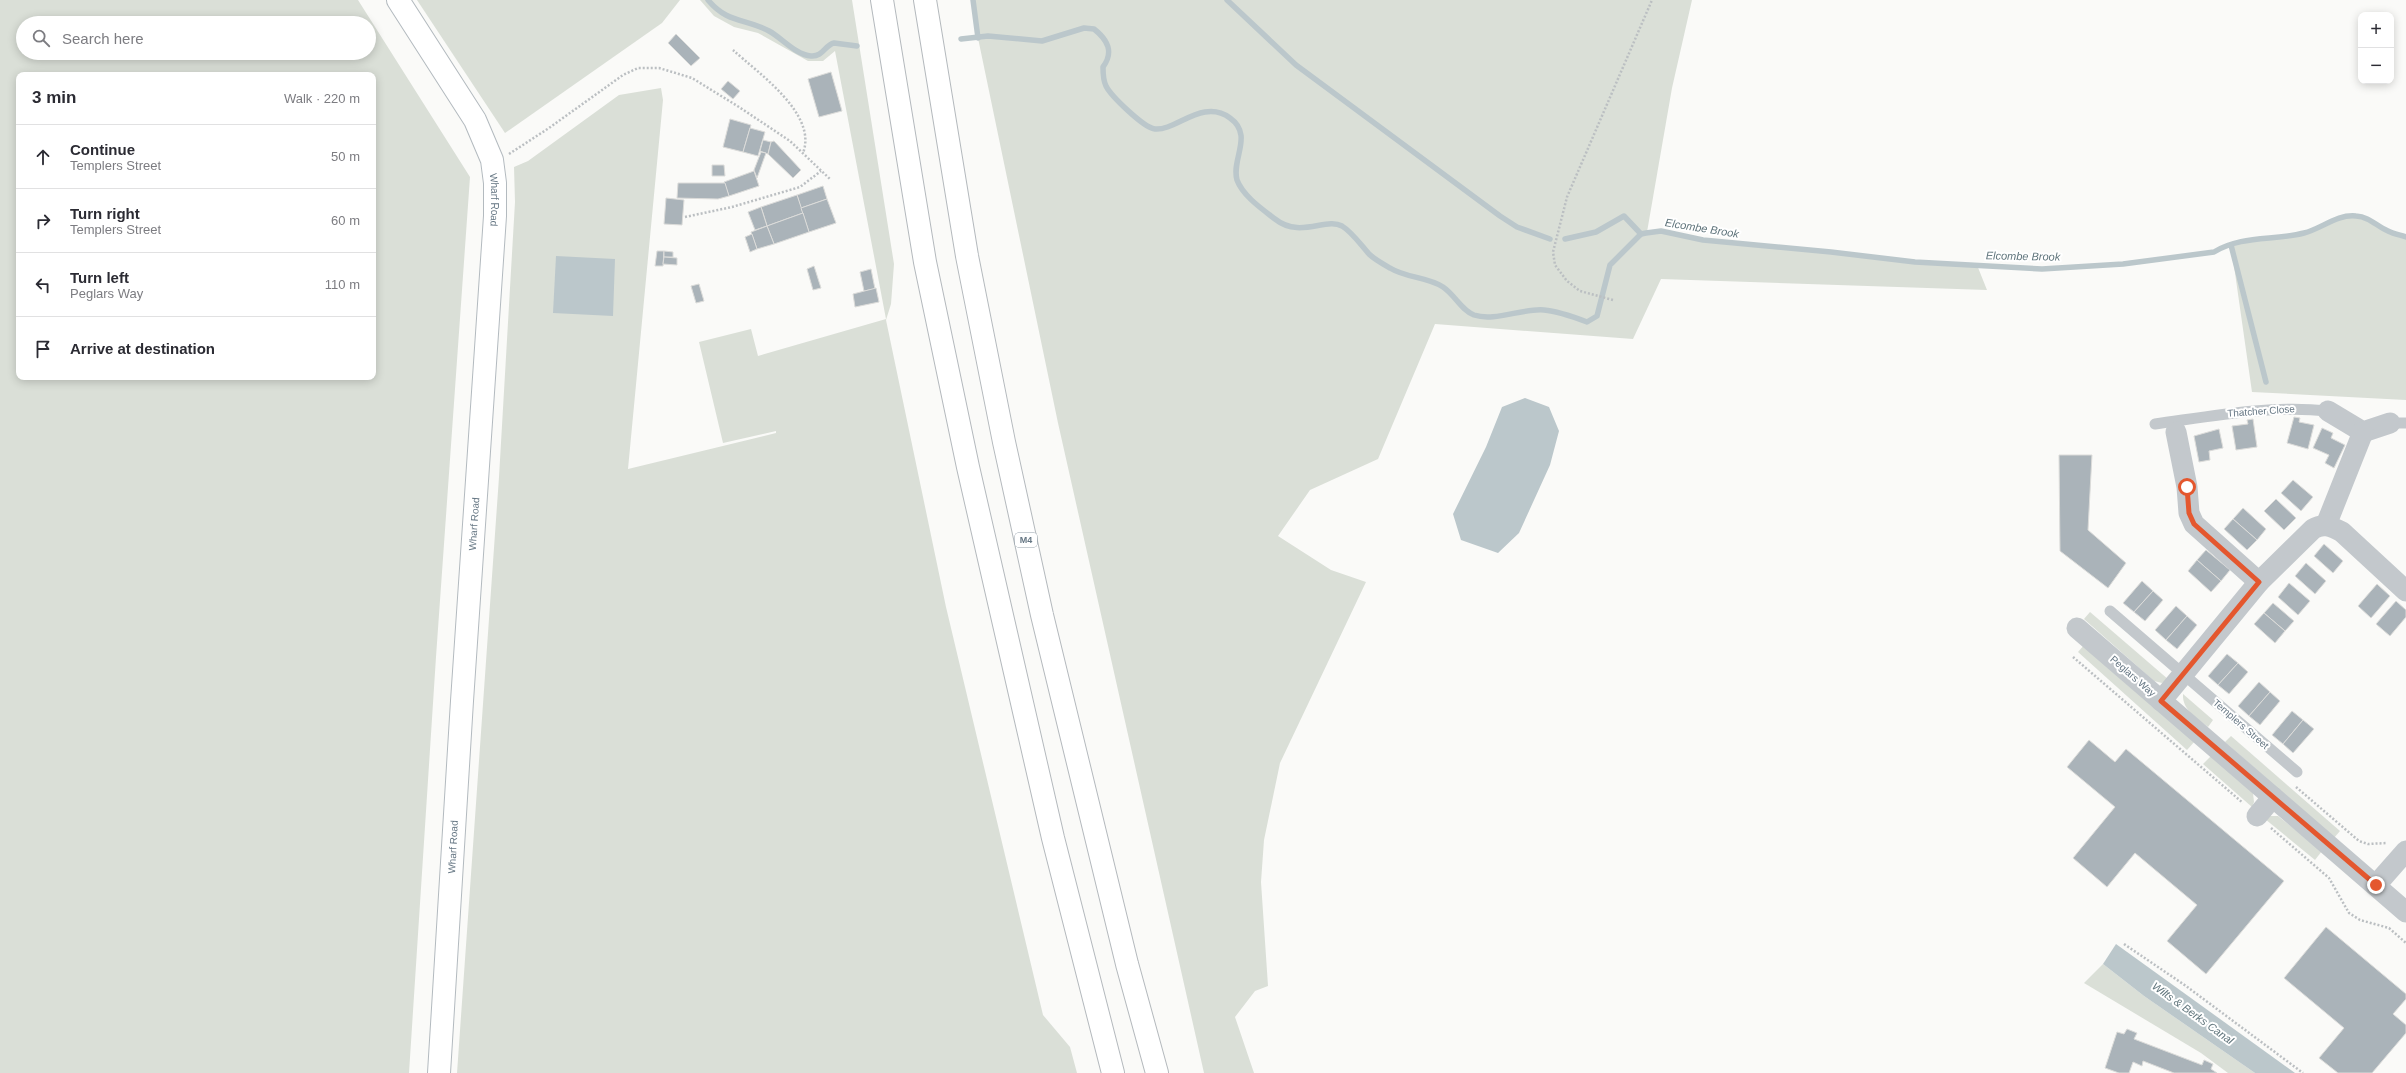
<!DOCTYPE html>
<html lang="en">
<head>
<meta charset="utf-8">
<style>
	:root { --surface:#fff; --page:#f7f7f7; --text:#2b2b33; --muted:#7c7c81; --line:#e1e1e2 }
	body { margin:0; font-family:Arial,sans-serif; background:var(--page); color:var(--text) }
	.controls { position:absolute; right:12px; top:12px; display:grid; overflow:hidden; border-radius:8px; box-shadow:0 2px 10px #0003 }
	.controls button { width:36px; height:36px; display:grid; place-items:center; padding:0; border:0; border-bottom:1px solid var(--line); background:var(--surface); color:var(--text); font:20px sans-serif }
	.stop { position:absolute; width:12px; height:12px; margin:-9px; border:3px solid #e4572e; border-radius:50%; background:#fff }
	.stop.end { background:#e4572e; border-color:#fff; box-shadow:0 1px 4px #0008 }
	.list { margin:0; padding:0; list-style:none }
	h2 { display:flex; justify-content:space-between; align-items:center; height:52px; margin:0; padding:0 16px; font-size:17px }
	h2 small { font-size:13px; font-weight:400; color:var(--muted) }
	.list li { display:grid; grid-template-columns:26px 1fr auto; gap:12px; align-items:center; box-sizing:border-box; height:64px; padding:0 16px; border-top:1px solid var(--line) }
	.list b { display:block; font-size:15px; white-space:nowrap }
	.list p { margin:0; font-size:13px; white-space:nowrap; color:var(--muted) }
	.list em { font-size:13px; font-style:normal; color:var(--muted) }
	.icon { flex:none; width:22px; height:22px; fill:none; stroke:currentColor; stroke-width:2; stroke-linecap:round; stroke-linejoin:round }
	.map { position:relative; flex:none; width:2406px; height:1073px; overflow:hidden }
	.search { position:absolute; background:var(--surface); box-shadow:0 2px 10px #0003; left:16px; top:16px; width:360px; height:44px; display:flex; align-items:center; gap:10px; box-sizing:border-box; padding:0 14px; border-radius:22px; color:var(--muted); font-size:15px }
	.panel { position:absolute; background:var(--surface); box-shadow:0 2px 10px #0003; left:16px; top:72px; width:360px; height:308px; border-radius:8px }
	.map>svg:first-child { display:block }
	.green { fill:#dadfd7; fill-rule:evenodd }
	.water { fill:#bbc7cb }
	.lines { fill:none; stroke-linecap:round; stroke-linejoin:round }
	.stream { stroke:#bbc7cb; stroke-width:5.5 }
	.building { fill:#aab3b9; stroke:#dcdcda }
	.secondary-casing { stroke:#b3babf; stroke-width:24 }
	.highway-casing { stroke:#b4b9bd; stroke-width:24 }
	.path { stroke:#bbbfc2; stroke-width:2.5; stroke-dasharray:2 2; stroke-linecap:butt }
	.lane { stroke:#c3c8cc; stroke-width:11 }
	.street { stroke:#c3c8cc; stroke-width:21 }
	.secondary { stroke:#fff; stroke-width:22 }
	.highway { stroke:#fff; stroke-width:22 }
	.route { stroke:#e4572e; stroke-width:5 }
	.labels { text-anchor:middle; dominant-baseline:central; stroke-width:4; stroke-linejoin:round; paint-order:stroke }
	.shield { fill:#fff; stroke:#939fa8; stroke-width:1 }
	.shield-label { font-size:9px; font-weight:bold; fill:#657683 }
	.street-label { font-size:10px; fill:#657683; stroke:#fff }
	.water-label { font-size:11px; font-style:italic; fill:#60757c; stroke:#fff }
</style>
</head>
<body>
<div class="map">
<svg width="2406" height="1073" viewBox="0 0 2406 1073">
	<rect width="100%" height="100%" fill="#fafaf8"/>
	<g class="green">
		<path d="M0 0H358L470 177 436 657 409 1073H0ZM23 23H369V53H23ZM19 75H373V377H19Z"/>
		<polygon points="417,0 680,0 662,23 505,133"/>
		<polygon points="700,0 852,0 894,264 891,304 886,320 946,607 1043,1015 1070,1047 1077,1073 457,1073 499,477 515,202 514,167 528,161 619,95 661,88 663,100 628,469 776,433 776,431 723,443 699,342 751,329 758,356 886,319 835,51 823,61 808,61 758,33 734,27 714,16"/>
		<path d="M973 0H1692L1672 88 1647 232C1676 231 1705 240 1734 243 1815 251 1896 260 1977 265L1987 290 1661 279 1633 339 1435 324 1378 459 1310 490 1278 536 1331 570 1366 582 1280 763 1264 840 1261 882 1268 986 1255 991 1235 1017 1254 1073H1204L1058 423 978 38Z"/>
		<path d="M2346 216C2373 216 2381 230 2406 237V400L2252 392 2231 245C2253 236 2278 238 2302 234 2317 231 2332 222 2346 216Z"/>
		<polygon points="2090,612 2169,680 2162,683 2154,681 2084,619"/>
		<polygon points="2085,644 2195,741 2187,750 2078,652"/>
		<path d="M2183 694 2213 720 2208 727C2197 718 2182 710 2183 694Z"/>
		<polygon points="2231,736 2340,831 2334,838 2225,742"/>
		<polygon points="2213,754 2253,793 2254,802 2252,807 2203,764"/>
		<polygon points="2270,816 2278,816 2322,851 2315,860 2265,819"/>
		<polygon points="2103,964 2144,996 2255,1073 2228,1073 2201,1053 2084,983"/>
	</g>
	<g class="water">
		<polygon points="556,256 615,259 613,316 553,313"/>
		<polygon points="1525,398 1549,407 1559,431 1550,465 1519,533 1498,553 1461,540 1453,514 1486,447 1502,407"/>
		<polygon points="2116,944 2295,1073 2255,1073 2144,996 2103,964"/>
	</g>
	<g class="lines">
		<g class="stream">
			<path d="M708 0C728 24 745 18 769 31 782 38 796 55 811 56 823 57 825 45 834 43L857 46"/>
			<polyline points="973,0 978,38"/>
			<polyline points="1227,0 1296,65 1500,216 1517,227 1550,239"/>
			<path d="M961 39 988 36 1042 41 1084 28 1094 29C1108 40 1114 52 1103 67 1103 73 1103 80 1106 86 1111 96 1144 128 1155 129 1176 131 1203 98 1230 118 1254 135 1231 159 1237 180 1243 196 1262 209 1275 219 1300 239 1326 217 1342 226 1352 232 1361 245 1369 254 1374 259 1383 264 1390 268 1406 278 1428 277 1443 287 1455 295 1461 310 1474 315 1495 322 1522 308 1544 310 1557 311 1574 317 1587 322L1597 316 1610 265 1641 234 1646 233 1661 231 1703 240 1831 252 1915 262 2042 269 2123 264 2214 252C2242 235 2273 241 2304 233 2321 229 2337 214 2356 216 2370 217 2376 226 2388 231 2394 234 2400 235 2406 237"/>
			<polyline points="1565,239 1596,232 1624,216 1641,234"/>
			<polyline points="2231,245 2266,382"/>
		</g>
	</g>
	<g class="building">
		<polygon points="676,34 700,58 691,66 668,43"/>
		<polygon points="831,72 842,111 819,117 808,79"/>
		<polygon points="728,81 740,91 733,99 721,89"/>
		<polygon points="730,119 751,125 743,152 723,147"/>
		<polygon points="750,128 765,132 758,156 743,152"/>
		<polygon points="763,140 771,142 768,154 760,151"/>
		<polygon points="774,141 801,170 793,178 768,154 771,142"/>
		<polygon points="761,152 766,153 757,178 754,170"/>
		<polygon points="712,165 724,165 725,176 712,176"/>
		<polygon points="754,171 759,186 729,196 724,182"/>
		<polygon points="678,183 725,183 729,196 718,199 677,198"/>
		<polygon points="823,186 827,199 801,208 797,195"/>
		<polygon points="797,195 803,213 767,226 761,207"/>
		<polygon points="666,198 684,200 682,225 664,224"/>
		<polygon points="827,199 836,223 809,232 801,208"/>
		<polygon points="761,207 767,226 755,230 748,212"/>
		<polygon points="803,213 809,232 774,244 767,226"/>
		<polygon points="767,226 774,244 757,249 751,232"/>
		<polygon points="752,234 757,249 750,252 745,237"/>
		<polygon points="657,251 664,251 663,266 655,266"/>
		<polygon points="664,251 673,252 673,257 664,257"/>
		<polygon points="664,257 677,258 677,265 663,264"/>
		<polygon points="814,266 821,288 813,290 807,269"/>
		<polygon points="871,269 875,289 864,291 860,272"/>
		<polygon points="699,284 704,301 696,303 691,286"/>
		<polygon points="876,288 879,302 855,307 853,294"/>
		<polygon points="2294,417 2300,418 2299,422 2314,425 2308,449 2287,443"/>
		<polygon points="2253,419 2257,447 2236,450 2232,426 2248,424 2247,420"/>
		<polygon points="2322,428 2333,433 2331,438 2345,445 2334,468 2325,463 2329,455 2313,448"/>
		<polygon points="2219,429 2223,448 2209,451 2210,460 2199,462 2194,436"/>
		<polygon points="2059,455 2092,455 2088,530 2126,563 2108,588 2060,551"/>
		<polygon points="2293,480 2313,497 2301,511 2281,493"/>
		<polygon points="2276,499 2296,518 2284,530 2264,511"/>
		<polygon points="2243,508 2266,529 2257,540 2233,519"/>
		<polygon points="2233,519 2257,540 2247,550 2224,529"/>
		<polygon points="2324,544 2343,561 2333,573 2314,556"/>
		<polygon points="2206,550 2230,570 2221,581 2197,560"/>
		<polygon points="2197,560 2221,581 2211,592 2188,571"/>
		<polygon points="2306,563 2326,581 2315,594 2295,576"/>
		<polygon points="2142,581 2153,591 2134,612 2123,603"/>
		<polygon points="2289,583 2310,601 2298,615 2278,597"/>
		<polygon points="2377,584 2390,596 2371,618 2358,606"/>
		<polygon points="2153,591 2163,600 2145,621 2134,612"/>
		<polygon points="2396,601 2406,610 2406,617 2390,636 2376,624"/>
		<polygon points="2273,603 2294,621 2285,631 2264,613"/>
		<polygon points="2176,606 2187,616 2166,640 2155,630"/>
		<polygon points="2264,613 2285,631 2275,643 2254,624"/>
		<polygon points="2187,616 2197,625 2177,649 2166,640"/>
		<polygon points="2227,654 2238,663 2218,685 2208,676"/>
		<polygon points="2238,663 2248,672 2229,694 2218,685"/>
		<polygon points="2259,682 2270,692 2249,716 2238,706"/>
		<polygon points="2270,692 2280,701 2260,725 2249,716"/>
		<polygon points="2292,711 2303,720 2283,744 2272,735"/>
		<polygon points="2303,720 2314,729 2293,753 2283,744"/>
		<polygon points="2089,740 2115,762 2126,749 2284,881 2206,974 2167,941 2197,905 2135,853 2107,887 2073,858 2115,807 2067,767"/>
		<polygon points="2326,927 2406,994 2406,999 2393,1014 2406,1025 2406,1033 2372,1073 2338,1073 2319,1058 2344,1028 2284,978"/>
		<polygon points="2127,1029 2137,1033 2134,1039 2202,1065 2204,1060 2213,1064 2211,1069 2217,1073 2174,1073 2143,1061 2142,1066 2133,1062 2129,1073 2119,1073 2105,1068 2117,1032 2124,1034"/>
	</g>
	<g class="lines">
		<defs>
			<g id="secondary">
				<path id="s1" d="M398 0 475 120 492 160 495 183V216L462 701 439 1073"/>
			</g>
			<g id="highway">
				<polyline points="882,0 925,262 968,467 1053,838 1113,1073"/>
				<polyline points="925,0 967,256 1004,442 1042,615 1127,964 1157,1073"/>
			</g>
		</defs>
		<use href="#secondary" class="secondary-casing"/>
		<use href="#highway" class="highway-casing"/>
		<g class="path">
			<path d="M733 50C758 73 818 114 803 153"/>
			<polyline points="509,154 549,128 623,75 638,68 659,68 692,78 739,107 790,141 831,180"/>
			<polyline points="685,217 732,207 800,187 821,171"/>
			<polyline points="1613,300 1580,291 1567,281 1555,265 1553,252 1567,197 1652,0"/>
			<polyline points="2073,657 2243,803"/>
			<polyline points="2296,787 2359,841 2368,844 2387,843"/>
			<polyline points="2271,828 2329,878 2349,913 2360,920 2389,928 2406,943"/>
			<polyline points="2124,944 2186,986 2303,1073"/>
		</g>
		<g class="lane">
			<polyline points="2390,423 2406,423"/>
			<path d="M2155 424C2213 416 2269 405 2328 411"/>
			<polyline points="2110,611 2297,772"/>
		</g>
		<g class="street">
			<polyline points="2328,411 2363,432 2390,423"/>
			<polyline points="2176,432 2187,487 2189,513 2194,524 2259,582"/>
			<polyline points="2326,525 2363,432"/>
			<polyline points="2077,628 2406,912"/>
			<path d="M2161 701 2259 582 2313 529C2323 523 2331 526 2342 532L2406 591"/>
			<polyline points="2257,816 2273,797"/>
			<polyline points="2376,885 2406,851"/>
		</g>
		<use href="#secondary" class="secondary"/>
		<use href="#highway" class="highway"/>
	</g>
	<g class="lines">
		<polyline class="route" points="2187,487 2189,513 2194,524 2259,582 2161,701 2376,885"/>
	</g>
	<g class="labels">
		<rect class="shield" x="1015" y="533" width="22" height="14" rx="3"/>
		<g class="shield-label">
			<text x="1026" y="540">M4</text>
		</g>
		<g class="street-label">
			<text stroke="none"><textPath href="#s1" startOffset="226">Wharf Road</textPath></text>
			<text transform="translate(2261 411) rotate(-4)">Thatcher Close</text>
			<text transform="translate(474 524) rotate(-86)">Wharf Road</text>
			<text transform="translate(2133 676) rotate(41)">Peglars Way</text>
			<text transform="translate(2241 724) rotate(41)">Templers Street</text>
			<text transform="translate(453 847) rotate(-87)">Wharf Road</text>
		</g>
		<g class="water-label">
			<text transform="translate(1702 228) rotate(9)">Elcombe Brook</text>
			<text transform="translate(2023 256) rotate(1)">Elcombe Brook</text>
			<text transform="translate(2193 1013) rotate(36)">Wilts &amp; Berks Canal</text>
		</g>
	</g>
</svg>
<div class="controls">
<button>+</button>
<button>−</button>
</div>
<div class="stop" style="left:2187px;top:487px"></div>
<div class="stop end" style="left:2376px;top:885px"></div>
<div class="search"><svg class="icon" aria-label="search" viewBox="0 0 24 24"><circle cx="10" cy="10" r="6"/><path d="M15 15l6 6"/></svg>Search here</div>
<section class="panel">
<h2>3 min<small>Walk · 220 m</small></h2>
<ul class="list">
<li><svg class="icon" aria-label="ahead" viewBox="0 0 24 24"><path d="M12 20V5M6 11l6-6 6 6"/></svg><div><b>Continue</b><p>Templers Street</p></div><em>50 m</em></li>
<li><svg class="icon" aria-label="right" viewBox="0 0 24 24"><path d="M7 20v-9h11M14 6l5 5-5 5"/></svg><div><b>Turn right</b><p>Templers Street</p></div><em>60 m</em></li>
<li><svg class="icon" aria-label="left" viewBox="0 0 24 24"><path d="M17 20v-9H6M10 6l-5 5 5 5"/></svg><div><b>Turn left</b><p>Peglars Way</p></div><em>110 m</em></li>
<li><svg class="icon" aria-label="arrive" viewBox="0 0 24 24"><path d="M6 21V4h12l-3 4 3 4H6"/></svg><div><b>Arrive at destination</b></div></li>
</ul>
</section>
</div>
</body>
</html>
